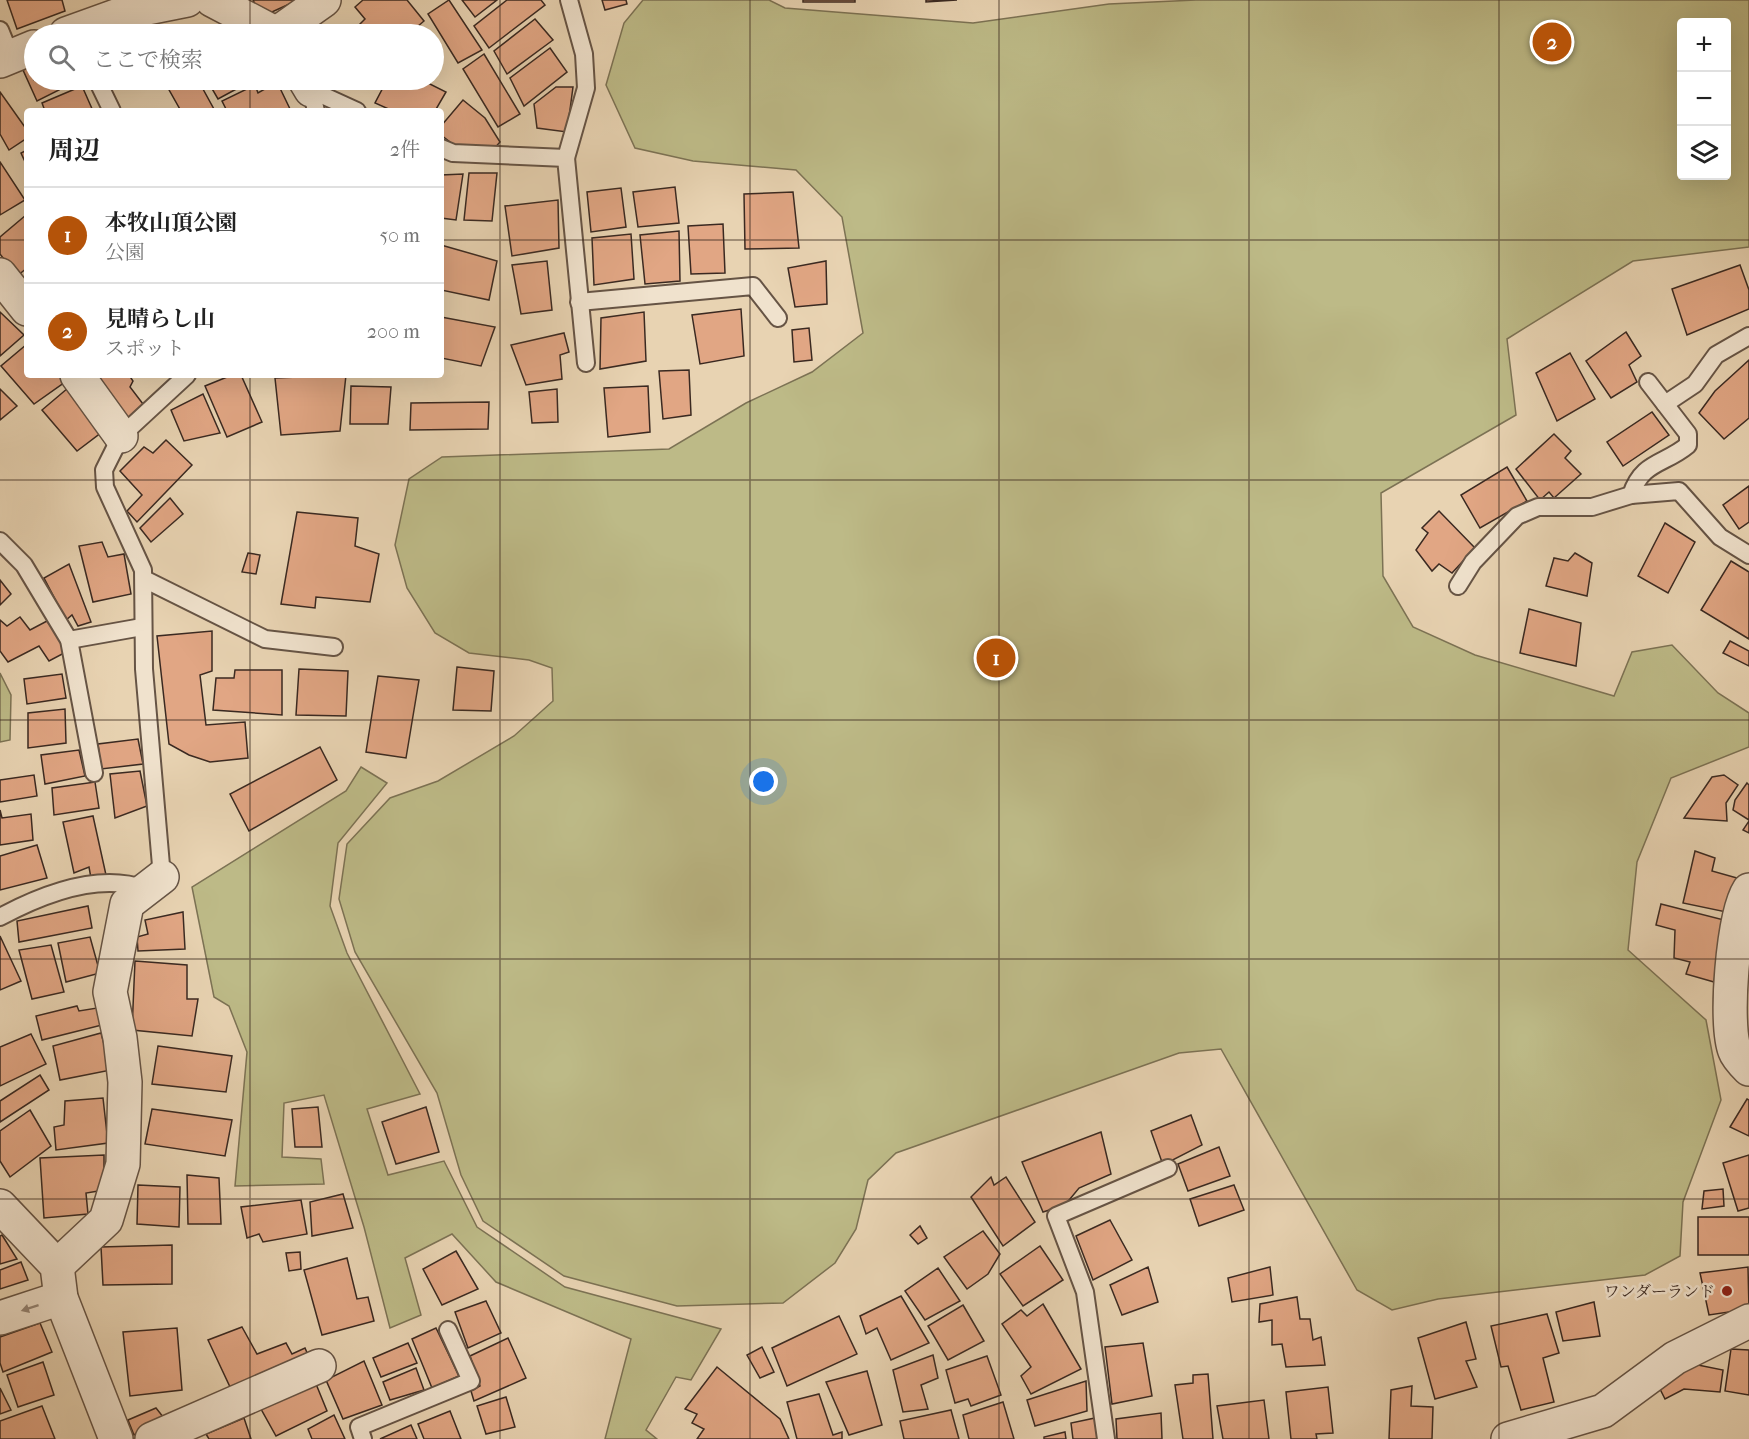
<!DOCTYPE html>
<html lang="ja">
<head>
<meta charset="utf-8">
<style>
	:root { --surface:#fff; --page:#f2f2f2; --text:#222; --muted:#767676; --line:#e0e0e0; --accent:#b45309 }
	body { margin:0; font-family:"IM FELL French Canon","Noto Serif JP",serif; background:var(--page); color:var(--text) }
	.controls { position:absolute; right:18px; top:18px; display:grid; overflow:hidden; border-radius:6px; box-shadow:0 6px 24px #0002 }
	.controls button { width:54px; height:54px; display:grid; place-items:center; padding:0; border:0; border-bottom:2px solid var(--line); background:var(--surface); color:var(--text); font:30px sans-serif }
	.you { position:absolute; left:764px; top:782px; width:21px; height:21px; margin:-15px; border:4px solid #fff; border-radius:50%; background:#1a73e8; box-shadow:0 0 0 9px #1a73e833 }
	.badge { display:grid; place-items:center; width:39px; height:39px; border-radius:50%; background:var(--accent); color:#fff; font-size:20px; font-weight:700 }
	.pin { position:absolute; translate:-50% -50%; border:3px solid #fff; box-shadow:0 2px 6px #0006 }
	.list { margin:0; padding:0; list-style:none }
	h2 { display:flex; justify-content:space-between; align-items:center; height:78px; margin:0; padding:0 24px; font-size:26px }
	h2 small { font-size:20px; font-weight:400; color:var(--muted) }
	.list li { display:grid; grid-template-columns:39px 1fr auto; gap:18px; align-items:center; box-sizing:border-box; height:96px; padding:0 24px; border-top:2px solid var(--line) }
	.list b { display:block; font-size:22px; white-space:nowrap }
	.list p { margin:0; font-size:20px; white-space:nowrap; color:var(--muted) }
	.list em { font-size:20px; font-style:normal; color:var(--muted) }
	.icon { flex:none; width:33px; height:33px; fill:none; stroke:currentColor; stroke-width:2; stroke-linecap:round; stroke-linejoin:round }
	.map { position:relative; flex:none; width:1749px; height:1439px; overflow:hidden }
	.search { position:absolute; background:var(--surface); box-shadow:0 6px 24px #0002; left:24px; top:24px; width:420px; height:66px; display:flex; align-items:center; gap:15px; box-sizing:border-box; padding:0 21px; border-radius:33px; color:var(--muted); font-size:22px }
	.panel { position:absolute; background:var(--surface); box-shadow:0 6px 24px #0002; left:24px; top:108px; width:420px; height:270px; border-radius:6px }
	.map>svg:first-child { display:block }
	.green { fill:#bdba87; stroke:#7c7254; stroke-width:1.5; fill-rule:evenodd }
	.building { fill:#e1a684; stroke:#3a2921; stroke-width:1.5 }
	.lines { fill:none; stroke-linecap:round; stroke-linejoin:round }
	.lane-casing { stroke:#665445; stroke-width:20 }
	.street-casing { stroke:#665445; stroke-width:36 }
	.lane { stroke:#f0e2cd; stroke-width:16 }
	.street { stroke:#f0e2cd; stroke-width:33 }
	.oneway { fill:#958677 }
	.grid { fill:none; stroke:#3a2921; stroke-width:1.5; stroke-opacity:0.55 }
	.poi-dot { fill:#8f2418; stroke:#f0e2cd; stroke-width:2 }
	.labels { text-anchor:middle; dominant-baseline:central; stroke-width:5; stroke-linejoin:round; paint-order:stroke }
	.poi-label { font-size:16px; fill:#3a2921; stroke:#f0e2cd; text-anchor:end }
</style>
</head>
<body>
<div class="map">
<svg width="1749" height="1439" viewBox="0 0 1749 1439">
	<rect width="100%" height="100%" fill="#e8d3b2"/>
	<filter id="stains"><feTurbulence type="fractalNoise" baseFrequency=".00333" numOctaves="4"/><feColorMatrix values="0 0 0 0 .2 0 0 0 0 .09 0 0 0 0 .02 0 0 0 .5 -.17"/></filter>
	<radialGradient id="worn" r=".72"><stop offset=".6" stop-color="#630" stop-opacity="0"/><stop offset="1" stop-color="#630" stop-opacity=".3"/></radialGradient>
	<g class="green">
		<path d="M643 0H769L785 8 973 23 1109 4 1196 0H1749V247L1633 261 1507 339 1516 415 1381 493 1383 576 1413 627 1475 655 1614 696 1632 652 1672 645 1718 693 1749 713V747L1671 778 1637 862 1628 950 1706 1020 1721 1100 1683 1202 1680 1256 1645 1275 1438 1299 1392 1310 1357 1290 1221 1049 1179 1053 896 1153 868 1180 856 1229 835 1263 783 1303 677 1306 564 1276 483 1221 461 1175 437 1093 355 952 339 899 347 844 390 798 438 781 514 736 553 701 552 668 529 660 469 653 435 633 407 588 395 545 409 479 442 457 669 449 746 403 812 372 863 333 842 217 796 170 693 161 635 148 606 85 624 23ZM1726 22V176H1682V22Z"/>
		<polygon points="0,673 11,695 10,740 0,742"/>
		<polygon points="361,767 387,783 338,843 330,906 347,953 420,1094 367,1109 388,1175 444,1161 477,1227 565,1287 721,1329 691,1380 676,1377 646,1430 657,1439 605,1439 631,1339 496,1282 452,1234 405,1258 421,1315 390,1328 364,1227 324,1095 284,1103 282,1157 321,1159 324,1184 235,1186 247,1052 229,1006 214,997 192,887 346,791"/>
	</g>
	<g class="building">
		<polygon points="7,0 62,0 65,11 17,29"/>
		<polygon points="253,0 296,0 296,1 261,17"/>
		<polygon points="363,0 407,0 424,21 409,34 366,34 358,26 365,19 355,7"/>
		<polygon points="449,0 482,50 458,63 428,14"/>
		<polygon points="462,0 497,0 475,17"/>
		<polygon points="507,0 541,0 545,5 489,48 474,26"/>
		<polygon points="602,0 626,0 627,4 605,10"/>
		<rect x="803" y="0" width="52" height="2"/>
		<polygon points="926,0 957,0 926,2"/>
		<polygon points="535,19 553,40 507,74 494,51"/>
		<polygon points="326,25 335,34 317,34"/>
		<polygon points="550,48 567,72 524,106 510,78"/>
		<polygon points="484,54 520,114 498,127 463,69"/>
		<polygon points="34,64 34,80 54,80 59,90 37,101 23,70"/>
		<polygon points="60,80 83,80 63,88"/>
		<polygon points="183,80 198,80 215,111 181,111 168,88"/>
		<polygon points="207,80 253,80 218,99"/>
		<polygon points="333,80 347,80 341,85"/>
		<polygon points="387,80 422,80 446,92 435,111 393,111 375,103"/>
		<polygon points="277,82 291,111 227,111 222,101 255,85 258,93"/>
		<polygon points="82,86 93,111 45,111 42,103"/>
		<polygon points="556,87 573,87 567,132 537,128 534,104"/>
		<polygon points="0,92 27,130 27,138 9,150 0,134"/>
		<polygon points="463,100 485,118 500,142 493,150 454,145 441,135 441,126"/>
		<polygon points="27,150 27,166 21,153"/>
		<polygon points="0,162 25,200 0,215"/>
		<polygon points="469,173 497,173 492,221 464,220"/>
		<polygon points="463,174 456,220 441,218 441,175"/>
		<polygon points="675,187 679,223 638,227 633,192"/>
		<polygon points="621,188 626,227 591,232 587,192"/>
		<polygon points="793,192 799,248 745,249 744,194"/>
		<polygon points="558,200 559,248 512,256 505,206"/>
		<polygon points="26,215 27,268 17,276 0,254 0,237"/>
		<polygon points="723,224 725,273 691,274 688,226"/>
		<polygon points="679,231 680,281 645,284 640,235"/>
		<polygon points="631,234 634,279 594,285 592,238"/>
		<polygon points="441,245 497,261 489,300 441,290"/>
		<polygon points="547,261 552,310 521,314 512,265"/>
		<polygon points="826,261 827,304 795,307 788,268"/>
		<polygon points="1740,265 1749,290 1749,309 1687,335 1672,289"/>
		<polygon points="741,309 744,356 700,364 692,315"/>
		<polygon points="0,312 24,335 0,356"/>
		<polygon points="644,312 646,361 600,369 601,318"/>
		<polygon points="441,317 495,327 481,366 441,358"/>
		<polygon points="809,328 812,360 794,362 792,330"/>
		<polygon points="1626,332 1641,356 1629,365 1637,382 1611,398 1586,361"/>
		<polygon points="564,333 569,352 560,355 562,379 526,385 511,345"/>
		<polygon points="27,344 27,375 59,375 65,382 34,404 1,366"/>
		<polygon points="1570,353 1595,399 1557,421 1536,373"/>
		<polygon points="1749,360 1749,418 1724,439 1699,413 1715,391"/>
		<polygon points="689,370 691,415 663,419 659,371"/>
		<polygon points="97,375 129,375 133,381 130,387 143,404 126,420"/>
		<polygon points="232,375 241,375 262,422 227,437 205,386"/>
		<polygon points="346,375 340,431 281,435 275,378"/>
		<polygon points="351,386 391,387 388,424 350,424"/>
		<polygon points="648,386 650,432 608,437 604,388"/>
		<polygon points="68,388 102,432 77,451 42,410"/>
		<polygon points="0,389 17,406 0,420"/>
		<polygon points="557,389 558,422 532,423 529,392"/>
		<polygon points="203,394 220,433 184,441 171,410"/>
		<polygon points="489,402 488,429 410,430 411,403"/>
		<polygon points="1652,412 1669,435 1623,466 1607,442"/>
		<polygon points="1554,434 1571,451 1565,458 1581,474 1554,498 1549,492 1540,500 1516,469"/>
		<polygon points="166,440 192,465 137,522 127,511 142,495 120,471 144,447 153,453"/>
		<polygon points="1507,467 1527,501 1480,528 1461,495"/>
		<polygon points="1749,486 1749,522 1739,529 1723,505"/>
		<polygon points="170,498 183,514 151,542 140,528"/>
		<polygon points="1439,511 1475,548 1452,573 1439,564 1432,571 1416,550 1428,533 1422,528"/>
		<polygon points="297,512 358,518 355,546 379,554 370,602 316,597 315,608 281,604"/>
		<polygon points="1665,523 1695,542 1668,593 1638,576"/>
		<polygon points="102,542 108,557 124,554 131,594 93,602 79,546"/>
		<polygon points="248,553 260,555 256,574 242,572"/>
		<polygon points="1575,553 1592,563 1587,596 1546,586 1554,558 1568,561"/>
		<polygon points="1731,561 1749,572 1749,639 1701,610"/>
		<polygon points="69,564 91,622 78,626 72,615 66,620 44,578"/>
		<polygon points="0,580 11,594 0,605"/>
		<polygon points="1529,609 1581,623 1576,666 1520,653"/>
		<polygon points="20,617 30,630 47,621 68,651 49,661 39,646 8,662 0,651 0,620 7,626"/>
		<polygon points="212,631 212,671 200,675 206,725 245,722 248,758 210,762 189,755 169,744 157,636"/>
		<polygon points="1730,641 1749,651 1749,666 1723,653"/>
		<polygon points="457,667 494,671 491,711 453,710"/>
		<polygon points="299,669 348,671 346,716 296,715"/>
		<polygon points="235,670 282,670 282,715 213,710 216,678 234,678"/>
		<polygon points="62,674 66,698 27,704 24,679"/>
		<polygon points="378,676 419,680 406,758 366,752"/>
		<polygon points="65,709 66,743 28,748 28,713"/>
		<polygon points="138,739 143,764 101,769 98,744"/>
		<polygon points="320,747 337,780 249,831 230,794"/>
		<polygon points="79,750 85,776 45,784 41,755"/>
		<polygon points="140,771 147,806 115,818 110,774"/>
		<polygon points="34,775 37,796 0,802 0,780"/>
		<polygon points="1724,775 1738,785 1726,803 1727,821 1684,818 1712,777"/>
		<polygon points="95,782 99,808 54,815 52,788"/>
		<polygon points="1747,783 1749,785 1749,820 1733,810 1735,800"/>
		<polygon points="0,810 2,818 31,814 33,840 0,845"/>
		<polygon points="93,816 106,875 91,878 89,867 74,873 63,822"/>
		<polygon points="1749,821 1749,833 1743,830"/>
		<polygon points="37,845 47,878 0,890 0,856"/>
		<polygon points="1695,851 1715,858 1712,871 1737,878 1726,912 1683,903"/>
		<polygon points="1661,904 1724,920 1714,982 1686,974 1690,962 1674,958 1675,930 1656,925"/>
		<polygon points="88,906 92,928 19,942 17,921"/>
		<polygon points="183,912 185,949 138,951 137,937 148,934 145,920"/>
		<polygon points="0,936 21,981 0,990"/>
		<polygon points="90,937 100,973 66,982 58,943"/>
		<polygon points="51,945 64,992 32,999 19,950"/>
		<polygon points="135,961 187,965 187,999 198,999 192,1036 132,1030"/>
		<polygon points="77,1006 79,1011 97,1008 102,1025 42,1040 36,1016"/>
		<polygon points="101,1033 111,1070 60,1080 53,1046"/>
		<polygon points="31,1034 46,1064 0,1086 0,1047"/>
		<polygon points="158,1046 232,1056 226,1092 152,1084"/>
		<polygon points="40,1075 49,1090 0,1122 0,1101"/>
		<polygon points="103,1098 108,1143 56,1150 54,1127 64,1125 65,1101"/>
		<polygon points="1747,1099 1749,1100 1749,1136 1730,1127"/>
		<polygon points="318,1107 322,1147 295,1147 292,1109"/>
		<polygon points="426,1107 439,1152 396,1164 382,1122"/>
		<polygon points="152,1109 232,1120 225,1156 145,1144"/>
		<polygon points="30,1110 51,1146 10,1177 0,1161 0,1131"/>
		<polygon points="1191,1115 1202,1145 1163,1165 1151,1131"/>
		<polygon points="1101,1132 1111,1174 1079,1188 1065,1205 1043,1212 1022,1162"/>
		<polygon points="1219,1147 1230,1176 1188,1191 1178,1164"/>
		<polygon points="104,1155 104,1190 86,1193 88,1214 44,1218 40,1158"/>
		<polygon points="1749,1155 1749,1208 1738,1211 1723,1163"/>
		<polygon points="187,1175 219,1178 221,1224 188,1224"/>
		<polygon points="991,1177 994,1185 1006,1177 1035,1222 1003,1246 971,1197"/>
		<polygon points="138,1185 180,1187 179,1227 137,1224"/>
		<polygon points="1234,1185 1244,1210 1199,1226 1190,1199"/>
		<polygon points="1723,1189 1724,1206 1702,1209 1704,1191"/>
		<polygon points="343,1194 353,1228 312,1236 310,1202"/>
		<polygon points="301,1200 307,1234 263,1242 259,1234 247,1238 241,1207"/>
		<rect x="1698" y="1217" width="51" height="38"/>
		<polygon points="1110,1220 1132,1260 1093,1280 1076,1236"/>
		<polygon points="920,1226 927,1238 918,1244 910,1235"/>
		<polygon points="983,1231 1000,1254 988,1274 967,1289 944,1257"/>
		<polygon points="2,1235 17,1259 0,1264 0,1236"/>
		<polygon points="172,1245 172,1284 103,1285 101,1247"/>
		<polygon points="1040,1246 1063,1280 1023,1306 1000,1274"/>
		<polygon points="456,1251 478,1289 442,1305 423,1269"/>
		<polygon points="300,1252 301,1269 289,1271 286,1253"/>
		<polygon points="347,1258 357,1299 368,1297 374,1321 322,1335 304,1270"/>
		<polygon points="21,1262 28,1280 0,1289 0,1270"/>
		<polygon points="1148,1267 1158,1302 1122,1315 1110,1285"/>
		<polygon points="1270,1267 1273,1295 1232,1302 1228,1278"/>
		<polygon points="1748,1267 1749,1309 1709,1315 1700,1273"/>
		<polygon points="938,1268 960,1301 925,1320 905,1291"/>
		<polygon points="901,1296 929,1343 891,1360 877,1328 866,1334 860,1316"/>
		<polygon points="1297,1297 1300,1319 1310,1319 1313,1340 1321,1337 1325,1365 1286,1367 1282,1344 1272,1345 1272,1320 1259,1322 1260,1304"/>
		<polygon points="486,1301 501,1333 468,1348 455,1312"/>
		<polygon points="1594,1302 1600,1336 1563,1341 1556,1312"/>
		<polygon points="1043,1304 1081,1369 1031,1394 1021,1376 1031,1367 1002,1324 1021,1310 1027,1316"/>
		<polygon points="963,1305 984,1341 948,1360 928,1326"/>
		<polygon points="1547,1314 1559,1353 1543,1358 1554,1402 1521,1410 1508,1366 1501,1367 1491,1326"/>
		<polygon points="839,1316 857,1354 787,1386 772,1348"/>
		<polygon points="1466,1322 1476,1359 1466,1361 1477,1387 1435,1399 1418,1338"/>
		<polygon points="40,1323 52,1352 3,1372 0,1363 0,1337"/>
		<polygon points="242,1327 257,1354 286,1343 292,1354 305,1348 311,1362 231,1389 208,1340"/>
		<polygon points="177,1328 182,1390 130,1396 123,1332"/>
		<polygon points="436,1328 459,1376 432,1388 412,1339"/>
		<polygon points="508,1338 526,1378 474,1401 471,1391 480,1386 470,1356"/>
		<polygon points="408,1343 417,1363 381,1377 373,1358"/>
		<polygon points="1143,1343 1152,1396 1112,1404 1105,1347"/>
		<polygon points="762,1347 774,1372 760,1378 747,1355"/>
		<polygon points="1731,1349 1749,1350 1749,1395 1725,1391"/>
		<polygon points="933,1355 938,1378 921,1385 928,1409 903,1412 893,1370"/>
		<polygon points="987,1356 1001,1395 971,1406 968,1399 955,1403 946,1370"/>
		<polygon points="364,1361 382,1405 343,1419 326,1380"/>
		<polygon points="43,1362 54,1395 18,1407 7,1375"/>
		<polygon points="1693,1364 1723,1370 1720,1392 1684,1389 1665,1399 1659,1387"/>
		<polygon points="717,1367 780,1419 789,1439 697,1439 704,1429 692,1423 697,1414 685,1409"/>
		<polygon points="416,1368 424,1390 390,1400 383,1382"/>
		<polygon points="867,1371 882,1425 849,1435 826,1382"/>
		<polygon points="1208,1374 1213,1439 1183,1439 1175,1385 1193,1383 1193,1375"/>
		<polygon points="1086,1381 1087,1411 1035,1426 1027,1400"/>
		<polygon points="316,1384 327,1411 276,1436 261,1409"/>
		<polygon points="1412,1386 1411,1406 1433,1407 1432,1439 1389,1439 1391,1390"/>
		<polygon points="1328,1387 1333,1433 1316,1434 1317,1439 1291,1439 1286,1392"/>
		<polygon points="0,1388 11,1410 0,1414"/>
		<polygon points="819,1394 833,1435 842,1432 842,1439 797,1439 787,1402"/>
		<polygon points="506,1397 515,1427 486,1434 477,1406"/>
		<polygon points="1264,1400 1269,1439 1223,1439 1217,1406"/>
		<polygon points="1003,1402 1014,1439 969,1439 963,1415"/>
		<polygon points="42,1406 55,1439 0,1439 0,1421"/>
		<polygon points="156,1408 164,1418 134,1435 128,1420"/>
		<polygon points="951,1410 959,1439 904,1439 900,1421"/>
		<polygon points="450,1411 461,1439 424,1439 418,1424"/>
		<polygon points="1161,1413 1162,1439 1117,1439 1116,1419"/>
		<polygon points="334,1415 345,1439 312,1439 308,1429"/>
		<polygon points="244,1418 251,1439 209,1439 206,1434"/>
		<polygon points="1095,1418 1098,1439 1073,1439 1071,1423"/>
		<polygon points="411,1425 417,1439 380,1439"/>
		<polygon points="1065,1432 1066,1439 1044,1439 1044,1437"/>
	</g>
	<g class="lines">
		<defs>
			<g id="lane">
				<polyline points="0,30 11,57"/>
				<polyline points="97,80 112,111"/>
				<polyline points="311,90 357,111"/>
				<polyline points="311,90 316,111"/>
				<polyline points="441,148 453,153 566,158 586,363"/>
				<polyline points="566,158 586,88 584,54 569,0"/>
				<polyline points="579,302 753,286 778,318"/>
				<polyline points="1665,404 1695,384 1716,355 1749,336"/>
				<path d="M1631 495C1642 461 1664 465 1688 445V434L1648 382"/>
				<polyline points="0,541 24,565 69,640 94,773"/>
				<polyline points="144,579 265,639 334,647"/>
				<polyline points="1458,586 1473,562 1517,516 1538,507 1592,507 1631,495 1679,491 1720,537 1749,555"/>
				<polyline points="69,640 142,627"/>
				<polyline points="162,877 144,669 143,570 105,487 104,470 121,436 187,375"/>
				<path d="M0 917C41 895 99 872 145 889"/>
				<polyline points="363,1439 359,1427 471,1381 448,1330"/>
				<polyline points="1106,1439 1085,1292 1056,1216 1168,1168"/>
			</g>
			<g id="street">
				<polyline points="212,0 277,34"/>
				<polyline points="66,34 127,12 187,0"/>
				<polyline points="276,34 324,0"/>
				<polyline points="0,61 34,47"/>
				<polyline points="305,80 311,90"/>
				<polyline points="0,275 27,309"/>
				<polyline points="77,375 121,436"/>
				<path d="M1749 890C1733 915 1724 1024 1735 1051 1737 1057 1744 1064 1749 1069"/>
				<polyline points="0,1206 57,1266 61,1298 116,1439"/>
				<polyline points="57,1266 106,1220 123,1164 125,1082 120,1038 110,992 127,904 162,877"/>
				<polyline points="0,1318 61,1298"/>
				<polyline points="152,1439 319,1366"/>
				<polyline points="1508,1439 1603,1411 1675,1358 1749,1321"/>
			</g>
		</defs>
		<use href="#lane" class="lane-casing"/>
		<use href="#street" class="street-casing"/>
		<use href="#lane" class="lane"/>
		<use href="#street" class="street"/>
	</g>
	<defs><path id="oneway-solid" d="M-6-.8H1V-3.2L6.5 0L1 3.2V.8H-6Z" transform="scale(1.5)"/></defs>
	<use class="oneway" href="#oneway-solid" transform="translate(30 1308) rotate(162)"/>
	<path class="grid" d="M250 0V34M500 0V1439M750 0V1439M999 0V1439M1249 0V1439M1499 0V1439M250 80V111M0 240H27M441 240H1749M250 375V1439M0 480H1749M0 720H1749M0 959H1749M0 1199H1749"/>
	<circle class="poi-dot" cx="1727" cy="1291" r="6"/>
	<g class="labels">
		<g class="poi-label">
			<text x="1715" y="1291">ワンダーランド</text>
		</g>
	</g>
	<rect width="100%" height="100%" filter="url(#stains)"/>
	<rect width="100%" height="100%" fill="url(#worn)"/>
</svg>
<div class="controls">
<button>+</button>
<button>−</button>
<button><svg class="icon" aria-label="layers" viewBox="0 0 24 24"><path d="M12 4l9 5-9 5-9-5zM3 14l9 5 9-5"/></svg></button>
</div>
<div class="you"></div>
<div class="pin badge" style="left:996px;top:658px">1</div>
<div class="pin badge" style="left:1552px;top:42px">2</div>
<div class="search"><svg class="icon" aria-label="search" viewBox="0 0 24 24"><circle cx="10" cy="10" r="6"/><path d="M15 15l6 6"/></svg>ここで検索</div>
<section class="panel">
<h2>周辺<small>2件</small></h2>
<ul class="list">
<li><span class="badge">1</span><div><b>本牧山頂公園</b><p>公園</p></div><em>50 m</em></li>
<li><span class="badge">2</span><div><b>見晴らし山</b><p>スポット</p></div><em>200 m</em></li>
</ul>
</section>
</div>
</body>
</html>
